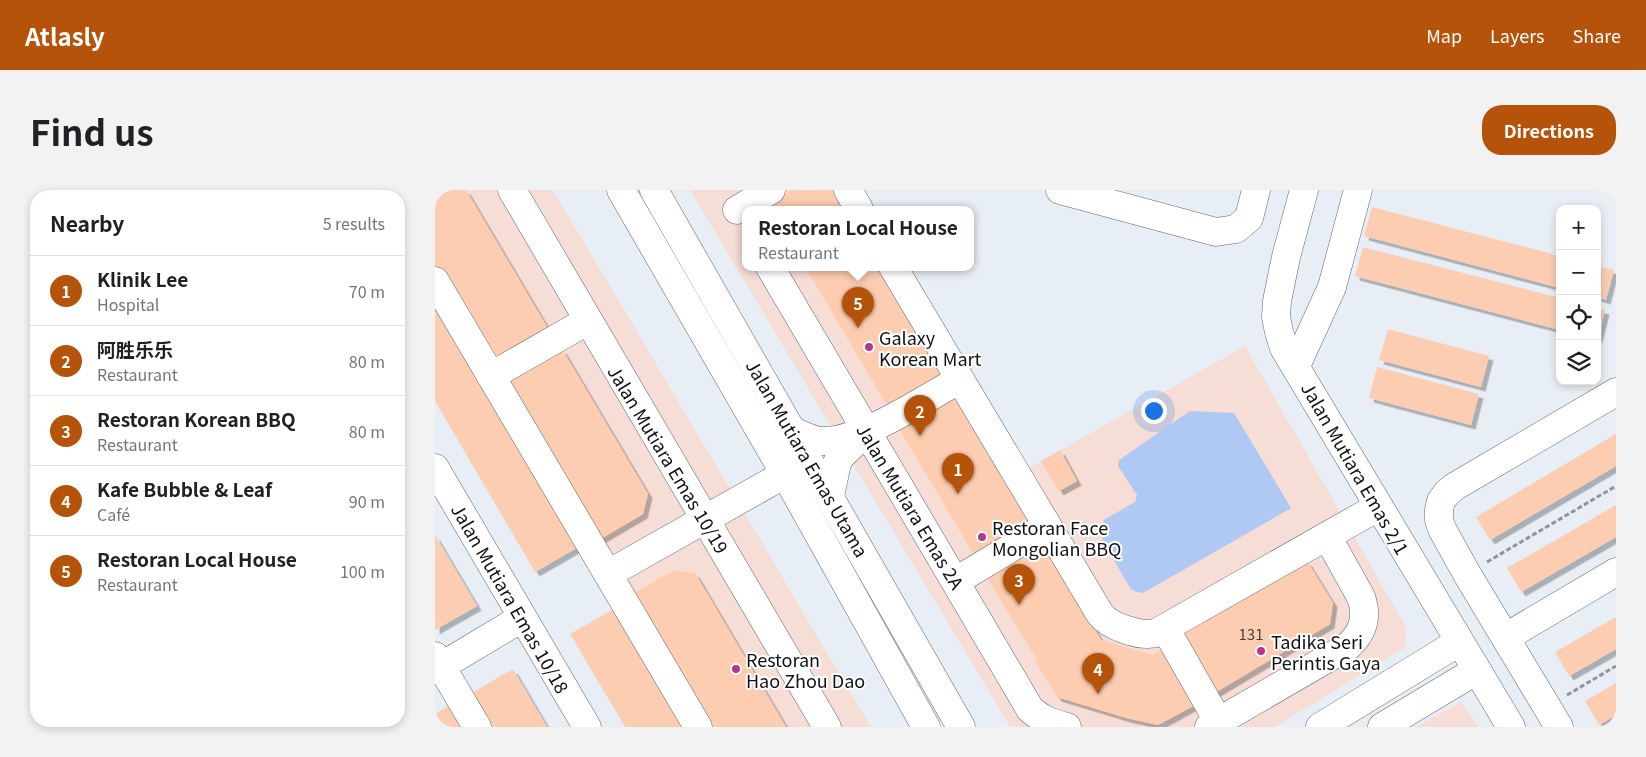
<!DOCTYPE html>
<html lang="en">
<head>
<meta charset="utf-8">
<style>
	:root { --surface:#fff; --page:#f2f2f2; --text:#202124; --muted:#757577; --line:#e0e0e0; --accent:#b45309 }
	body { margin:0; font-family:Georgia,"Noto Sans SC",serif; background:var(--page); color:var(--text) }
	.controls { position:absolute; right:15px; top:15px; display:grid; overflow:hidden; border-radius:10px; box-shadow:0 2px 8px #0003 }
	.controls button { width:45px; height:45px; display:grid; place-items:center; padding:0; border:0; border-bottom:1px solid var(--line); background:var(--surface); color:var(--text); font:25px sans-serif }
	.you { position:absolute; left:718px; top:220px; width:18px; height:18px; margin:-12px; border:4px solid #fff; border-radius:50%; background:#1a73e8; box-shadow:0 0 0 8px #1a73e833 }
	.badge { display:grid; place-items:center; width:32px; height:32px; border-radius:50%; background:var(--accent); color:#fff; font-size:16px; font-weight:700 }
	.pin { position:absolute; translate:-50% -41px; filter:drop-shadow(0 1px 2px #0008) }
	.pin::after { content:''; position:absolute; top:26px; width:18px; height:15px; background:inherit; clip-path:polygon(0 0,100% 0,50% 100%) }
	.popup { position:absolute; left:307px; top:16px; width:232px; height:65px; box-sizing:border-box; display:grid; place-content:center; border-radius:10px; background:var(--surface); filter:drop-shadow(0 1px 4px #0005); font-size:16px; white-space:nowrap; color:var(--muted) }
	.popup b { font-size:19px; color:var(--text) }
	.popup::after { content:''; position:absolute; left:50%; top:100%; margin-left:-10px; border:10px solid transparent; border-top-color:var(--surface) }
	.list { margin:0; padding:0; list-style:none }
	h2 { display:flex; justify-content:space-between; align-items:center; height:65px; margin:0; padding:0 20px; font-size:21px }
	h2 small { font-size:16px; font-weight:400; color:var(--muted) }
	.list li { display:grid; grid-template-columns:32px 1fr auto; gap:15px; align-items:center; box-sizing:border-box; height:70px; padding:0 20px; border-top:1px solid var(--line) }
	.list b { display:block; font-size:19px; white-space:nowrap }
	.list p { margin:0; font-size:16px; white-space:nowrap; color:var(--muted) }
	.list em { font-size:16px; font-style:normal; color:var(--muted) }
	.icon { flex:none; width:28px; height:28px; fill:none; stroke:currentColor; stroke-width:2; stroke-linecap:round; stroke-linejoin:round }
	.map { position:relative; flex:none; width:1181px; height:537px; overflow:hidden; border-radius:20px }
	header { display:flex; align-items:center; gap:30px; box-sizing:border-box; height:70px; padding:0 25px; background:var(--accent); color:#fff }
	header strong { font-size:24px }
	nav { display:flex; gap:28px; margin-inline-start:auto; font-size:18px }
	.intro { display:flex; align-items:center; justify-content:space-between; box-sizing:border-box; height:120px; padding:0 30px }
	h1 { margin:0; font-size:35px }
	.button { padding:12px 22px; border-radius:20px; background:var(--accent); color:#fff; font-size:18px; font-weight:700 }
	main { display:flex; gap:30px; padding:0 30px }
	aside { flex:1; background:var(--surface); border-radius:20px; box-shadow:0 2px 8px #0003 }
	.map>svg:first-child { display:block }
	.commercial { fill:#f6ddd5 }
	.water { fill:#afc9f4 }
	.building { fill:#fdcdb1; filter:url(#shadow) }
	.lines { fill:none; stroke-linecap:round; stroke-linejoin:round }
	.minor-casing { stroke:#61666d; stroke-width:29 }
	.major-casing { stroke:#61666d; stroke-width:29 }
	.path { stroke:#91959b; stroke-width:3; stroke-dasharray:5 2.5; stroke-linecap:butt }
	.minor { stroke:#fff; stroke-width:28 }
	.major { stroke:#fff; stroke-width:28 }
	.poi-dot { fill:#b43889; stroke:#fff; stroke-width:2 }
	.labels { text-anchor:middle; dominant-baseline:central; stroke-width:4; stroke-linejoin:round; paint-order:stroke }
	.number-label { font-size:15px; fill:#4a3f3a }
	.poi-label { font-size:18px; fill:#0e1013; stroke:#fff; text-anchor:start }
	.street-label { font-size:18px; fill:#0e1013; stroke:#fff }
</style>
</head>
<body>
<header>
<strong>Atlasly</strong>
<nav><a>Map</a><a>Layers</a><a>Share</a></nav>
</header>
<div class="intro"><h1>Find us</h1><a class="button">Directions</a></div>
<main>
<aside>
<h2>Nearby<small>5 results</small></h2>
<ul class="list">
<li><span class="badge">1</span><div><b>Klinik Lee</b><p>Hospital</p></div><em>70 m</em></li>
<li><span class="badge">2</span><div><b>阿胜乐乐</b><p>Restaurant</p></div><em>80 m</em></li>
<li><span class="badge">3</span><div><b>Restoran Korean BBQ</b><p>Restaurant</p></div><em>80 m</em></li>
<li><span class="badge">4</span><div><b>Kafe Bubble &amp; Leaf</b><p>Café</p></div><em>90 m</em></li>
<li><span class="badge">5</span><div><b>Restoran Local House</b><p>Restaurant</p></div><em>100 m</em></li>
</ul>
</aside>
<div class="map">
<svg width="1181" height="537" viewBox="0 0 1181 537">
	<defs>
		<filter id="shadow"><feDropShadow dx="4.5" dy="4.5" stdDeviation="0" flood-color="#0004"/></filter>
	</defs>
	<rect width="100%" height="100%" fill="#e8eef5"/>
	<g class="commercial">
		<polygon points="0,0 118,0 436,537 254,537"/>
		<polygon points="255,0 422,0 433,19 310,19 310,77 467,77 587,282 810,156 972,439 969,458 840,537 575,537"/>
		<polygon points="1026,512 1043,537 980,537"/>
	</g>
	<polygon class="water" points="755,221 799,223 856,318 708,403 701,402 696,399 668,352 667,340 669,330 700,312 702,305 683,276 684,270"/>
	<g class="building">
		<polygon points="0,0 31,0 115,142 57,176 0,78"/>
		<polygon points="357,0 402,0 413,19 337,19 333,14"/>
		<polygon points="937,17 1125,66 1125,98 929,46"/>
		<polygon points="928,57 1125,108 1125,140 920,86"/>
		<polygon points="1162,76 1179,80 1171,110 1162,107"/>
		<polygon points="370,77 447,77 513,189 456,222"/>
		<polygon points="0,107 145,356 100,382 0,211"/>
		<polygon points="1162,118 1170,120 1163,148 1162,148"/>
		<polygon points="953,139 1054,166 1046,197 944,170"/>
		<polygon points="127,159 213,304 208,324 162,351 68,193"/>
		<polygon points="942,177 1044,204 1036,235 934,208"/>
		<polygon points="521,205 599,334 541,368 464,239"/>
		<polygon points="1181,244 1181,276 1055,350 1041,327"/>
		<polygon points="625,260 642,291 624,301 606,271"/>
		<polygon points="1181,315 1181,347 1086,402 1072,378"/>
		<polygon points="0,345 42,416 0,440"/>
		<polygon points="608,352 666,450 718,465 729,458 760,515 723,535 691,528 622,507 600,471 602,470 551,386"/>
		<polygon points="872,371 898,413 895,434 778,504 744,447"/>
		<polygon points="239,380 260,383 351,537 271,537 194,406"/>
		<polygon points="182,417 253,537 190,537 135,444"/>
		<polygon points="1181,427 1181,459 1134,486 1120,462"/>
		<polygon points="78,479 88,496 112,537 51,537 33,505"/>
		<polygon points="1181,493 1181,525 1164,535 1150,511"/>
		<polygon points="18,513 33,537 0,537 0,524"/>
	</g>
	<g class="lines">
		<defs>
			<g id="minor">
				<polyline points="77,0 392,537"/>
				<polyline points="413,0 424,19"/>
				<polyline points="625,0 781,42 801,39 814,28 821,0"/>
				<polyline points="869,0 851,67 842,111 841,127 844,142 849,158 1076,537"/>
				<polyline points="302,20 336,0"/>
				<path d="M335 77 595 519C607 530 617 533 632 537"/>
				<path d="M458 77 665 424C675 437 706 447 721 443L943 317"/>
				<polyline points="0,91 263,537"/>
				<polyline points="861,176 897,97 923,0"/>
				<polyline points="56,186 152,131"/>
				<path d="M357 241C366 244 376 250 386 251 425 253 489 209 524 190"/>
				<polyline points="0,278 152,537"/>
				<polyline points="395,306 402,273 405,267 430,243"/>
				<polyline points="173,384 350,284"/>
				<polyline points="521,391 612,336"/>
				<polyline points="730,438 783,531"/>
				<polyline points="1071,447 1181,382"/>
				<polyline points="0,466 42,537"/>
				<polyline points="0,480 87,428"/>
				<path d="M774 537 912 457C928 443 933 427 926 407L892 346"/>
				<polyline points="885,537 1024,452"/>
				<polyline points="947,537 1042,480"/>
				<polyline points="1124,537 1032,384 1007,339 1004,330 1004,320 1006,311 1012,303 1019,297 1181,202"/>
			</g>
			<g id="major">
				<polyline points="186,0 350,284 491,537"/>
				<polyline points="219,0 526,537"/>
			</g>
		</defs>
		<use href="#minor" class="minor-casing"/>
		<use href="#major" class="major-casing"/>
		<g class="path">
			<polyline points="1052,372 1181,296"/>
			<polyline points="1132,505 1181,476"/>
		</g>
		<use href="#minor" class="minor"/>
		<use href="#major" class="major"/>
	</g>
	<g class="poi-dot">
		<circle cx="434" cy="157" r="5"/>
		<circle cx="547" cy="347" r="5"/>
		<circle cx="826" cy="461" r="5"/>
		<circle cx="301" cy="479" r="5"/>
	</g>
	<g class="labels">
		<g class="number-label">
			<text x="816" y="443">131</text>
		</g>
		<g class="poi-label">
			<text x="444" y="147">Galaxy<tspan x="444" dy="21">Korean Mart</tspan></text>
			<text x="557" y="337">Restoran Face<tspan x="557" dy="21">Mongolian BBQ</tspan></text>
			<text x="836" y="451">Tadika Seri<tspan x="836" dy="21">Perintis Gaya</tspan></text>
			<text x="311" y="469">Restoran<tspan x="311" dy="21">Hao Zhou Dao</tspan></text>
		</g>
		<g class="street-label">
			<text transform="translate(373 268) rotate(60)">Jalan Mutiara Emas Utama</text>
			<text transform="translate(234 269) rotate(59)">Jalan Mutiara Emas 10/19</text>
			<text transform="translate(921 278) rotate(60)">Jalan Mutiara Emas 2/1</text>
			<text transform="translate(476 316) rotate(59)">Jalan Mutiara Emas 2A</text>
			<text transform="translate(76 408) rotate(60)">Jalan Mutiara Emas 10/18</text>
		</g>
	</g>
</svg>
<div class="controls">
<button>+</button>
<button>−</button>
<button><svg class="icon" aria-label="locate" viewBox="0 0 24 24"><circle cx="12" cy="12" r="6"/><path d="M12 2v4M12 18v4M2 12h4M18 12h4"/></svg></button>
<button><svg class="icon" aria-label="layers" viewBox="0 0 24 24"><path d="M12 4l9 5-9 5-9-5zM3 14l9 5 9-5"/></svg></button>
</div>
<div class="you"></div>
<div class="pin badge" style="left:523px;top:304px">1</div>
<div class="pin badge" style="left:485px;top:246px">2</div>
<div class="pin badge" style="left:584px;top:415px">3</div>
<div class="pin badge" style="left:663px;top:504px">4</div>
<div class="pin badge" style="left:423px;top:138px">5</div>
<div class="popup"><b>Restoran Local House</b>Restaurant</div>
</div>
</main>
</body>
</html>
